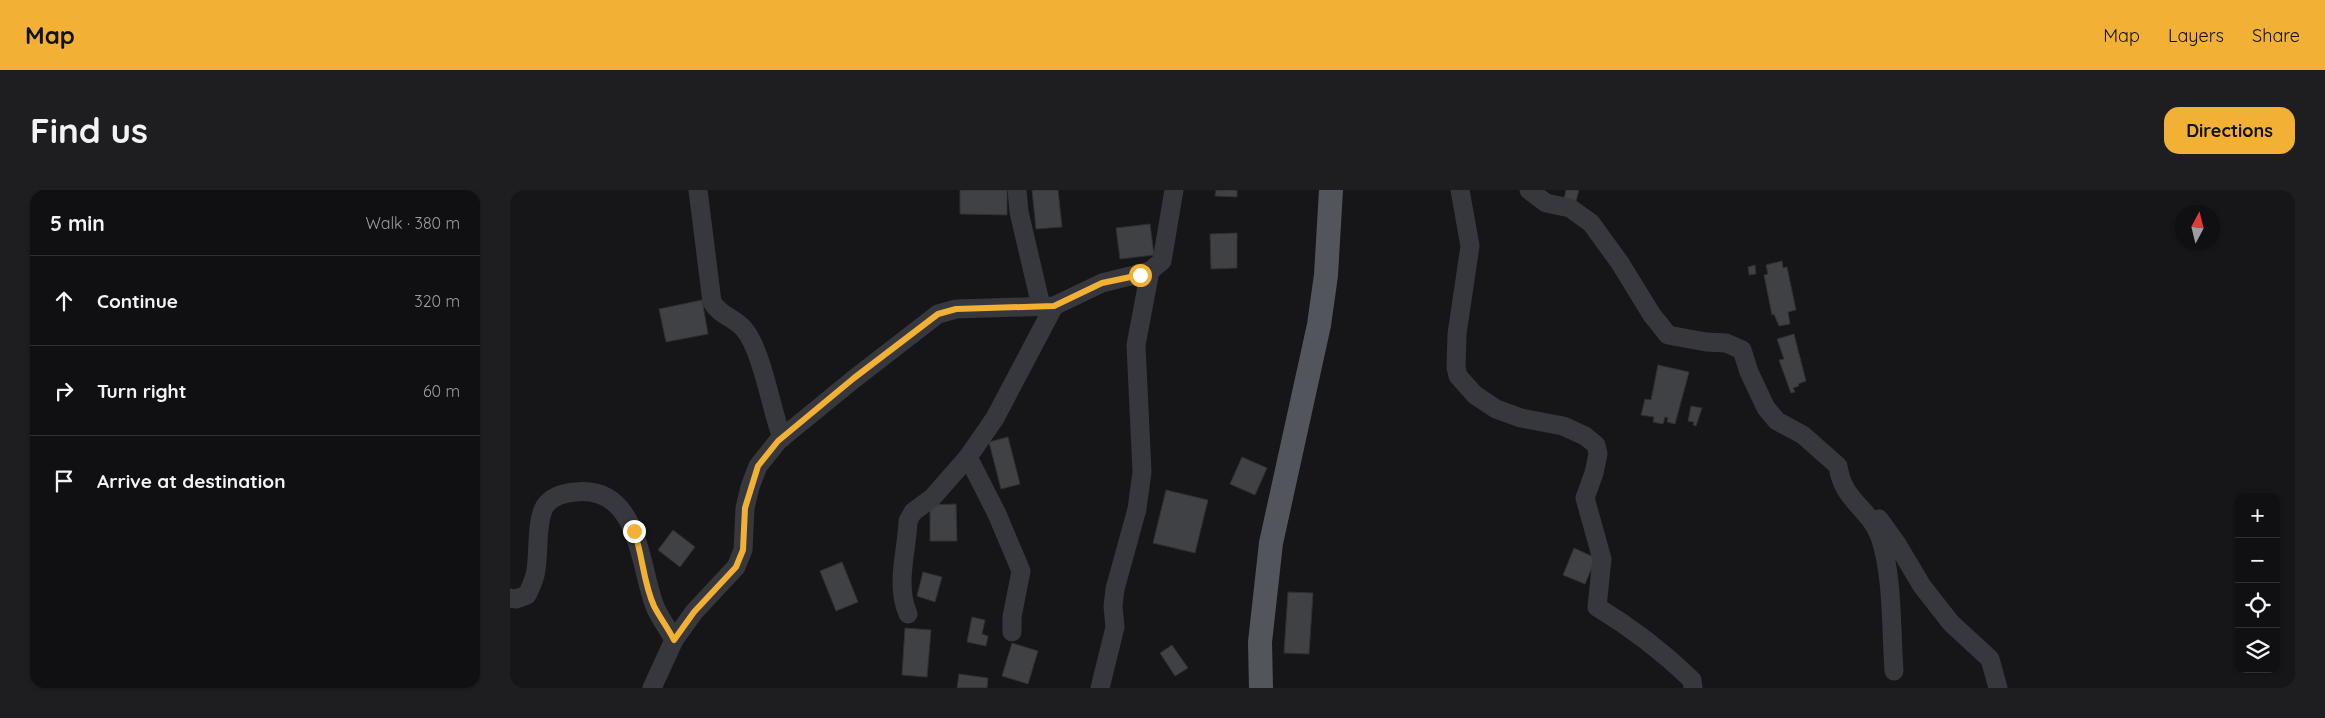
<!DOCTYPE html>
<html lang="en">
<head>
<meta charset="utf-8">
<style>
	:root { --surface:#101012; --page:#1e1e20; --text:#f1f3f6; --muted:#9c9d9f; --line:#303032; --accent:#f2b134 }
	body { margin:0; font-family:Quicksand,sans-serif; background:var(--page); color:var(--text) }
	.controls { position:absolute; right:15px; bottom:15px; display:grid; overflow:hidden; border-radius:10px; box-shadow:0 1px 4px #0004 }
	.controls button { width:45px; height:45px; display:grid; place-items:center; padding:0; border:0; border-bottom:1px solid var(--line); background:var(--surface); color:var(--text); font:25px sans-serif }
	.compass { position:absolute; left:1665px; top:15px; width:45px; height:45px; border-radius:50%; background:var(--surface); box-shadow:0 1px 4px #0004; rotate:7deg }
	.stop { position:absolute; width:15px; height:15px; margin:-11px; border:4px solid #f2b134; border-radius:50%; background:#fff }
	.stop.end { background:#f2b134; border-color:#fff; box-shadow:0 1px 5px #0008 }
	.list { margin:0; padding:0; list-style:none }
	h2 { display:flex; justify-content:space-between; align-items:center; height:65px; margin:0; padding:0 20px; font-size:21px }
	h2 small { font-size:16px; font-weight:400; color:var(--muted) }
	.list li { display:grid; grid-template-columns:32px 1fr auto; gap:15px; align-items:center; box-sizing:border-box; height:90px; padding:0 20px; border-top:1px solid var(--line) }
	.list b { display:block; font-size:19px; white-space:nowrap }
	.list em { font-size:16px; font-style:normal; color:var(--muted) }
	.icon { flex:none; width:28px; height:28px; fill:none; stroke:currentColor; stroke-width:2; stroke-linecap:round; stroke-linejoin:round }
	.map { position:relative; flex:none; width:1785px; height:498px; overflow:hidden; border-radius:15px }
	header { display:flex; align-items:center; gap:30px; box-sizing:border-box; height:70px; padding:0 25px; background:var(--accent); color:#111 }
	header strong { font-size:24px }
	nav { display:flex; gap:28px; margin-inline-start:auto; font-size:18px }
	.intro { display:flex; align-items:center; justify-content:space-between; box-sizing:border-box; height:120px; padding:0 30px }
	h1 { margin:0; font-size:35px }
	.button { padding:12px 22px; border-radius:15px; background:var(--accent); color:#111; font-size:18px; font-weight:700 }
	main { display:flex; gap:30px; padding:0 30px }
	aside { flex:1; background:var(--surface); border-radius:15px; box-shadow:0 1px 4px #0004 }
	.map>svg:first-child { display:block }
	.building { fill:#404145; stroke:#303034 }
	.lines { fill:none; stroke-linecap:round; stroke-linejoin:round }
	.minor { stroke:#37383d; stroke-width:19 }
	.major { stroke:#53555c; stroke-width:24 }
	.route { stroke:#f2b134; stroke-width:6 }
</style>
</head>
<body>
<header>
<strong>Map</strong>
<nav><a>Map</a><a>Layers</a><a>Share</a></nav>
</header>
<div class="intro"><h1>Find us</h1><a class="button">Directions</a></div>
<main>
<aside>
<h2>5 min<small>Walk · 380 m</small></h2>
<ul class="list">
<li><svg class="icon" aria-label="ahead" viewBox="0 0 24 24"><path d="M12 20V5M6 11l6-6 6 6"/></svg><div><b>Continue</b></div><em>320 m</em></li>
<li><svg class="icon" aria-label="right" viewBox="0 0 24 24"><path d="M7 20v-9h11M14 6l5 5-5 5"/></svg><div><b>Turn right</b></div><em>60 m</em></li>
<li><svg class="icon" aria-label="arrive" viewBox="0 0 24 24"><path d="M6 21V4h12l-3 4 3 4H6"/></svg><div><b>Arrive at destination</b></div></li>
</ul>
</aside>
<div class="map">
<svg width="1785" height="498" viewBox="0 0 1785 498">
	<rect width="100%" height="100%" fill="#161618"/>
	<g class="building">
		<polygon points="450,0 497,0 497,25 450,24"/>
		<polygon points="522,0 548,0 552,37 526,39"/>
		<polygon points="706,0 727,0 727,7 705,6"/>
		<polygon points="1056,0 1069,0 1065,15 1053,12"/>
		<polygon points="640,34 644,65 610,69 606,38"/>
		<polygon points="727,43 727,78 701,79 700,44"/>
		<polygon points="1272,71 1273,78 1277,77 1286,120 1278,122 1280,134 1269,136 1264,124 1262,125 1254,85 1258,84 1256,75"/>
		<polygon points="1245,75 1246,84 1239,85 1238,77"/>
		<polygon points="192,110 198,144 156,152 149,119"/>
		<polygon points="1284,144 1296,191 1288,194 1289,196 1283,198 1285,202 1281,203 1269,170 1274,169 1267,149"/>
		<polygon points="1148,175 1179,182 1165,234 1157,232 1158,228 1155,227 1153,234 1143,232 1144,227 1131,225 1135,209 1141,210"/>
		<polygon points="1181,216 1192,218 1186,236 1183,235 1184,232 1178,231"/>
		<polygon points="498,247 510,294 491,299 479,252"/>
		<polygon points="732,267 757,278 745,305 720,294"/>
		<polygon points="656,300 698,310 685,363 643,353"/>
		<polygon points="446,314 447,351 420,351 420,315"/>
		<polygon points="163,340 185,357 170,377 148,360"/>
		<polygon points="1064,358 1086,368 1075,394 1053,385"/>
		<polygon points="332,372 348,412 326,421 310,381"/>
		<polygon points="413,382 432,387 425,412 407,406"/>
		<polygon points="778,402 803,403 799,464 774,463"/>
		<polygon points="462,427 475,430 472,444 478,446 476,456 457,452"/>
		<polygon points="395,438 421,440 417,487 392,485"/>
		<polygon points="502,453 528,461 518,494 492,486"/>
		<polygon points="662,455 678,478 665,486 650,463"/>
		<polygon points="449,484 478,488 477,498 447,498"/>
	</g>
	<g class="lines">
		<g class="minor">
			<path d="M188 0 202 112C210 126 224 127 234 139 252 160 261 219 272 248"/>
			<polyline points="507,0 509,22 531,116"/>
			<path d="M950 0 960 56 947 144 946 177 948 186 965 205 986 219 1011 228 1053 236 1075 246 1086 255 1088 264 1084 283 1075 308 1092 369 1087 417C1122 438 1153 462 1182 490L1183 498"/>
			<path d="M1019 0 1036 13 1060 18 1081 33 1110 73 1142 125 1158 145 1196 152 1216 153 1232 160 1239 182 1256 218 1267 231 1293 245 1328 276C1333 312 1359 317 1370 347 1383 386 1381 439 1384 481"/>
			<polyline points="458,267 487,324 511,381 502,427 502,442"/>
			<polyline points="1369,329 1387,354 1412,396 1441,433 1480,469 1488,498"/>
			<path d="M0 408 6 409 17 405C21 397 25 388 26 380 29 362 26 330 35 316 42 306 53 303 65 302 128 295 129 372 144 414 148 426 158 438 164 450"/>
			<path d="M398 424C385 394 397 362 398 331L403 322 422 308 458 267 485 228 544 116"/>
			<polyline points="142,498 164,450 184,422 226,377 233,360 235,318 240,297 248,276 268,251 344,189 428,124 446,119 544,116 592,93 640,81 652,71 664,0"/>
			<polyline points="590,498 605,437 603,416 605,399 627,319 632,282 626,155 640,81"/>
		</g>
		<polyline class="major" points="751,498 750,452 761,353 809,135 816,85 821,0"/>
	</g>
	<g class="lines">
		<path class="route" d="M124 341C133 366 133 392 144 416 150 428 158 438 164 450L184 422 226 377 233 360 235 318 248 276 268 251 344 188 428 124 446 119 544 116 592 93 630 85"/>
	</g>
</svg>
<div class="controls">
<button>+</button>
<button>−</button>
<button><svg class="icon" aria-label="locate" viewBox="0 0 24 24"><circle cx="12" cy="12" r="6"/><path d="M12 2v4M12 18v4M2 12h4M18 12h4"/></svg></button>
<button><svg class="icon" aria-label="layers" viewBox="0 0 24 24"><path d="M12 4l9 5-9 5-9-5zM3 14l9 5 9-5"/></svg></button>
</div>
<svg class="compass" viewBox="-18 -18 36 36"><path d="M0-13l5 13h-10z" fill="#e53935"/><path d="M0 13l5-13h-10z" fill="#9c9d9f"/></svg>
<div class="stop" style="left:630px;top:85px"></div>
<div class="stop end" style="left:124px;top:341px"></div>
</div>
</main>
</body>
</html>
